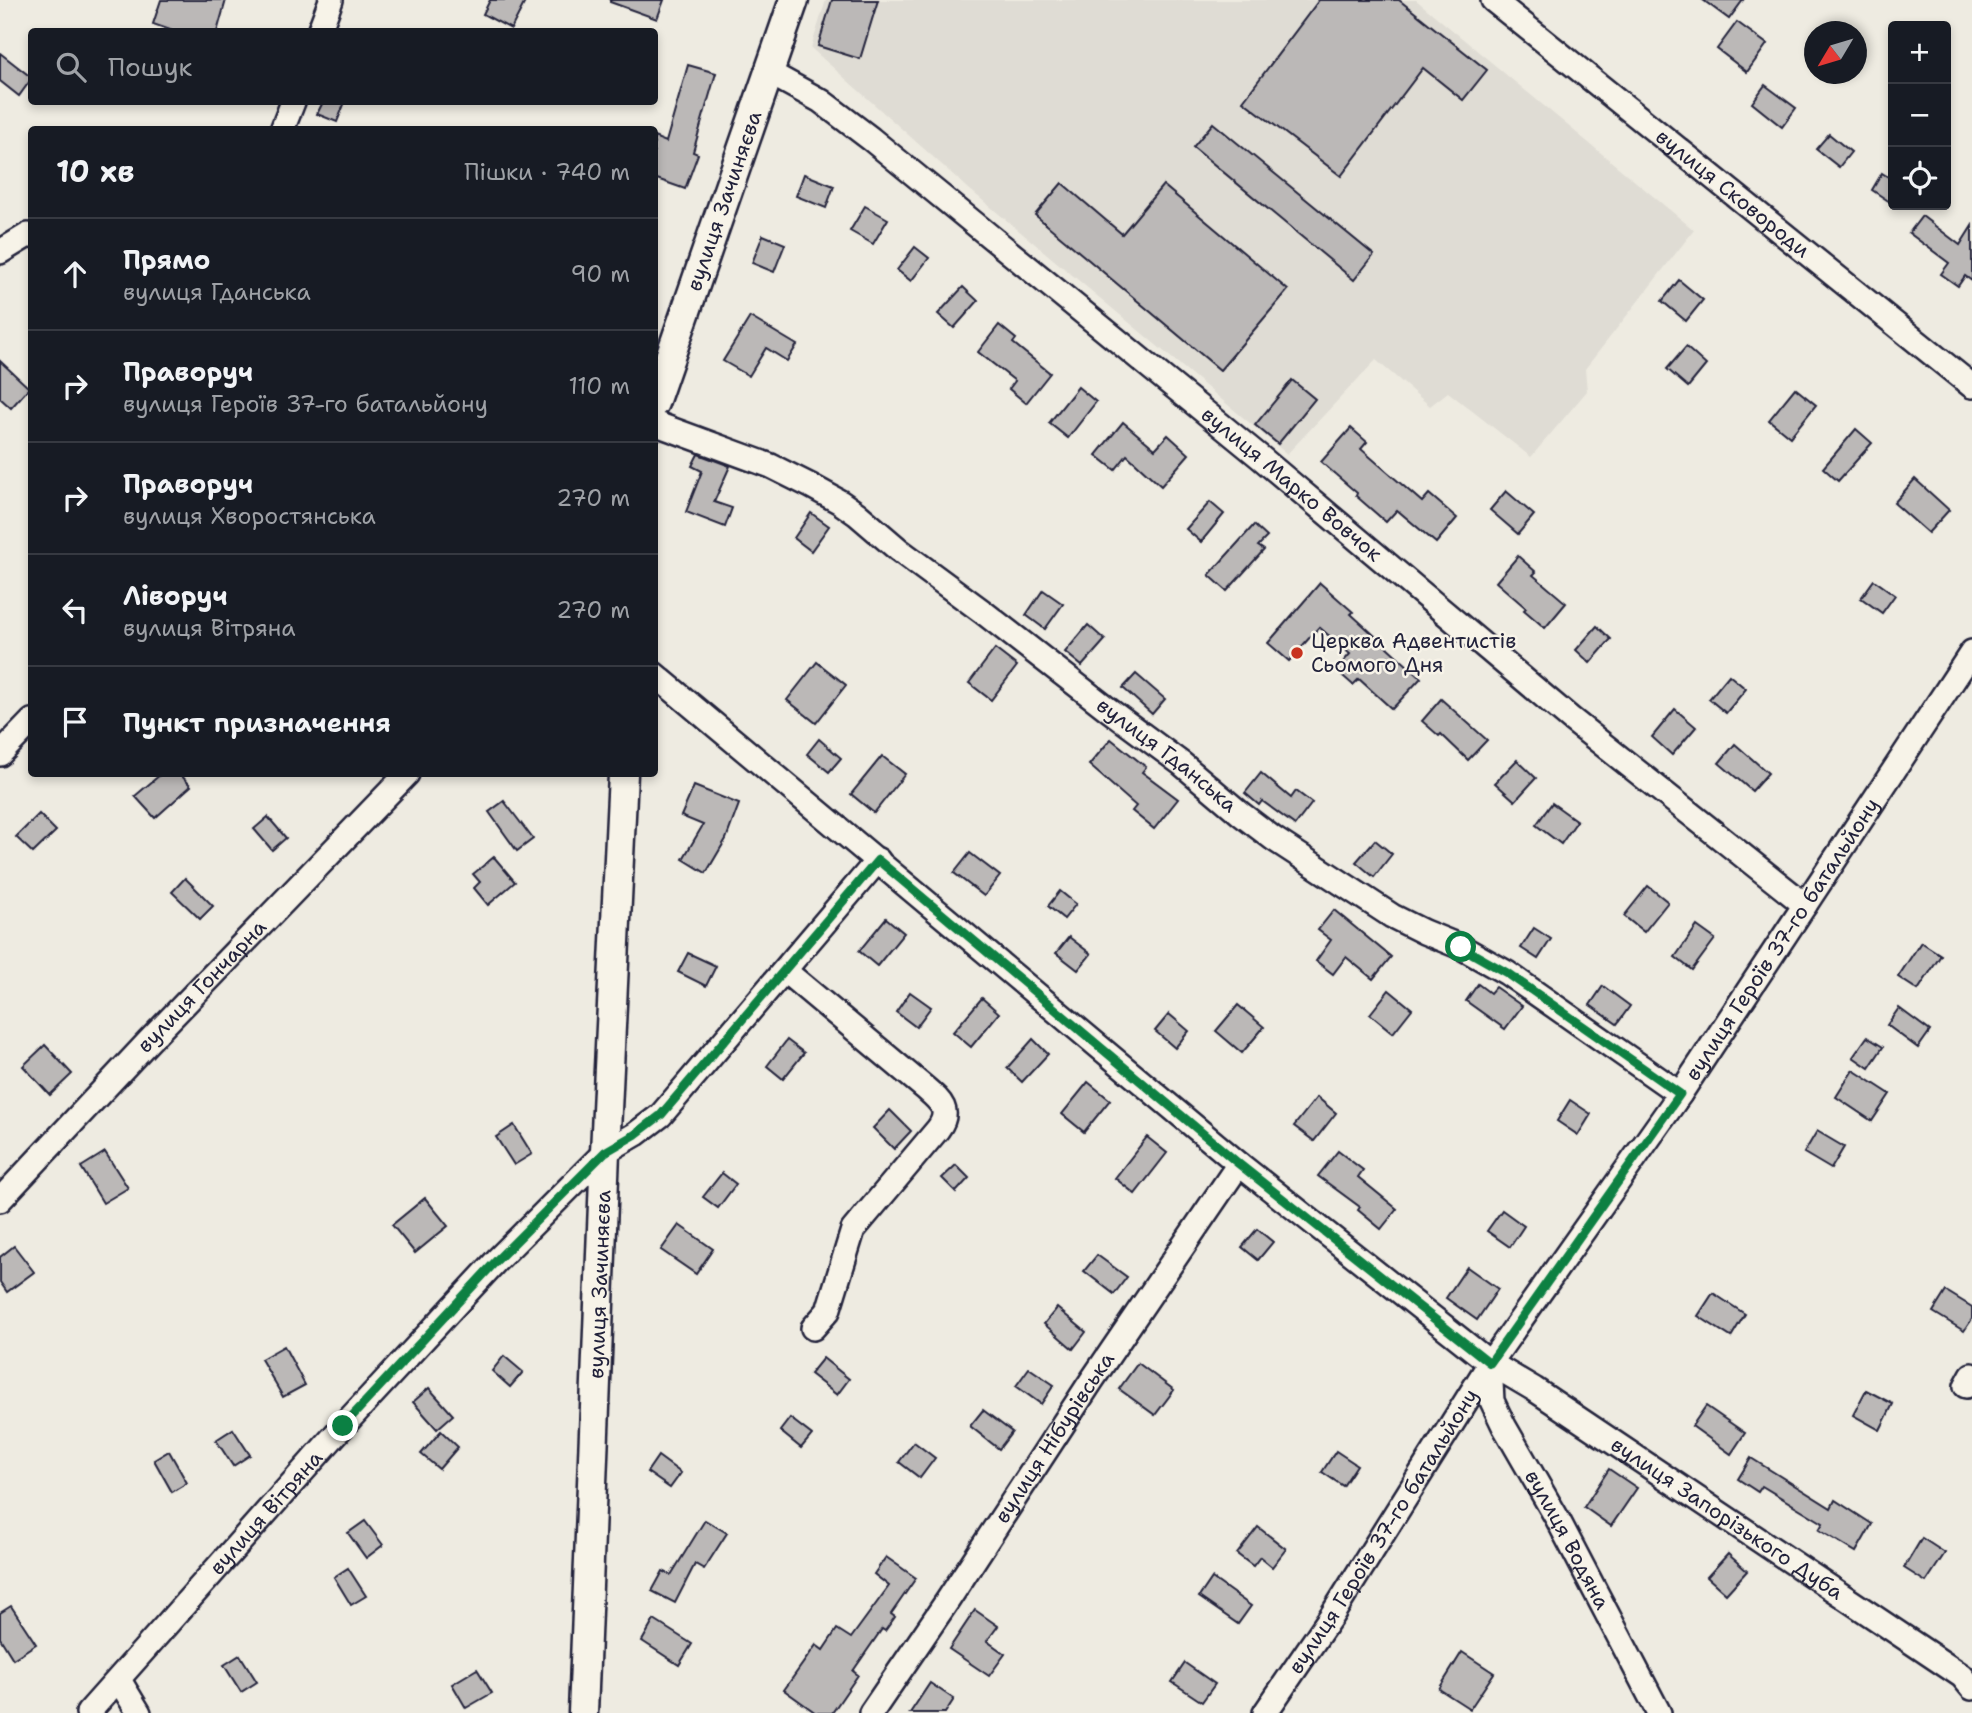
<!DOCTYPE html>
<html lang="uk">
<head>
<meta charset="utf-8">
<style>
	:root { --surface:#171b24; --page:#20242c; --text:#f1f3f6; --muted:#9ea1a6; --line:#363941 }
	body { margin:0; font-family:"Shantell Sans",sans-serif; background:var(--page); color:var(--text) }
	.controls { position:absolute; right:21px; top:21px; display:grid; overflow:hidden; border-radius:7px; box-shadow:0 4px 10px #0003 }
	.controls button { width:63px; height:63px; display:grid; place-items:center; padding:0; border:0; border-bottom:2px solid var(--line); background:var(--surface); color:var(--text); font:35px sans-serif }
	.compass { position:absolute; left:1804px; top:21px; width:63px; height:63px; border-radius:50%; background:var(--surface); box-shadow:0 4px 10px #0003; rotate:232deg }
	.stop { position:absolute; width:21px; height:21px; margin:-16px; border:5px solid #0b8043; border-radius:50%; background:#fff }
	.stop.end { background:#0b8043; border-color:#fff; box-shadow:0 2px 7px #0008 }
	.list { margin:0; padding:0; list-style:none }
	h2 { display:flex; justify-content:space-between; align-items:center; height:91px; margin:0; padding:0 28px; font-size:30px }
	h2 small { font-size:23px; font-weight:400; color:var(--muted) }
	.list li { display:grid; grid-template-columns:46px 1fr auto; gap:21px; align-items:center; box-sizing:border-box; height:112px; padding:0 28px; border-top:2px solid var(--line) }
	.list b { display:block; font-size:26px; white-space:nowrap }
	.list p { margin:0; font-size:23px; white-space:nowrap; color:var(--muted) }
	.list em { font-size:23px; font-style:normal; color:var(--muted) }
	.icon { flex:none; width:38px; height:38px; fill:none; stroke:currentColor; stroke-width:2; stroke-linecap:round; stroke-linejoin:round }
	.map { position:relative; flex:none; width:1972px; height:1713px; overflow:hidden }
	.search { position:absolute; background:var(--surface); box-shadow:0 4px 10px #0003; left:28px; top:28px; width:630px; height:77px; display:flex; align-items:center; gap:18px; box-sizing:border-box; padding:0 24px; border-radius:7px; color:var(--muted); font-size:26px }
	.panel { position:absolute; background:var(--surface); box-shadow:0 4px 10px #0003; left:28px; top:126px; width:630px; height:651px; border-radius:7px }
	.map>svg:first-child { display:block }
	.built { fill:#dfdcd4 }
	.building { fill:#bbb8b7; stroke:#22223b; stroke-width:2 }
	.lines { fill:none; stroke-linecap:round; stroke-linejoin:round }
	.minor-casing { stroke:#22223b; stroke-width:28 }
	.major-casing { stroke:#22223b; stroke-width:33 }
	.minor { stroke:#f7f3e8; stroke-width:23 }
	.major { stroke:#f7f3e8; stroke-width:28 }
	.route { stroke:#0b8043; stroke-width:9 }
	.poi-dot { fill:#c8321e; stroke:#f7f3e8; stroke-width:2.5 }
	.labels { text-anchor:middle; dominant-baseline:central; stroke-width:5; stroke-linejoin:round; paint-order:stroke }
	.street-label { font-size:21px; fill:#22223b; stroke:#f7f3e8 }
	.poi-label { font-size:21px; fill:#22223b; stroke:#f7f3e8; text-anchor:start }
</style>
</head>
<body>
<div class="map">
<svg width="1972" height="1713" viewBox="0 0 1972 1713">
	<rect width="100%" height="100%" fill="#eeebe1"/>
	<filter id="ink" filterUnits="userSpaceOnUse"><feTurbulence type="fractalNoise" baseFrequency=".0143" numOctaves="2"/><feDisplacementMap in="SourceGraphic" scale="14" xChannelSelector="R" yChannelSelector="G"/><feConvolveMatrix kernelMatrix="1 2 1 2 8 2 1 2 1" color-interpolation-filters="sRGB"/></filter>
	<g filter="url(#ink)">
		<polygon class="built" points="826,0 1416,0 1694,230 1585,369 1587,391 1531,457 1448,392 1430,406 1376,360 1287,454 969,189 811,48"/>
		<g class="building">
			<polygon points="161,0 226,0 217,32 176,32 153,24"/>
			<polygon points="490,0 526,0 511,29 483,14"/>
			<polygon points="610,0 664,0 657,19 610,2"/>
			<polygon points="832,0 878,0 860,59 818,46"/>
			<polygon points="1319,0 1399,0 1487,70 1463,100 1423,68 1341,176 1243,101"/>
			<polygon points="1703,0 1743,0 1729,19"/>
			<polygon points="1737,22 1767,44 1747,72 1717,49"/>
			<polygon points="0,53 32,78 19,96 0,81"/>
			<polygon points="688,65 716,73 693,152 698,154 685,189 654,178 654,137 666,142"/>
			<polygon points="1765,85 1796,108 1782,127 1752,103"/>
			<polygon points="323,102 345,102 337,122 317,114"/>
			<polygon points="1213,123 1374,255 1354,280 1193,147"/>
			<polygon points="1829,134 1851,152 1839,167 1816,149"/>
			<polygon points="1882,173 1893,180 1893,204 1872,190"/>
			<polygon points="804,174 834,186 826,208 796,196"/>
			<polygon points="1062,183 1122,234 1163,185 1288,290 1220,370 1035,215"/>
			<polygon points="865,206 888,219 873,244 850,231"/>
			<polygon points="1922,216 1960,245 1972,226 1972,281 1965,276 1958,286 1941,274 1949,263 1909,233"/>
			<polygon points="763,235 785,244 774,272 752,263"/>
			<polygon points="915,247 929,258 911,281 897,270"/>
			<polygon points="1679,280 1703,300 1686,321 1662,301"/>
			<polygon points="963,287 978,301 954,328 938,314"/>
			<polygon points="750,317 797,345 787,361 766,348 749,376 723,361"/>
			<polygon points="999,325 1016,339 1013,343 1050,373 1026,403 1009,389 1015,381 978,352"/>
			<polygon points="1686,347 1706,365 1688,387 1667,369"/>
			<polygon points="0,361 29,388 11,408 0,398"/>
			<polygon points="1292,380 1315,399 1278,444 1255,425"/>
			<polygon points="1078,387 1096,402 1068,438 1049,423"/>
			<polygon points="1795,388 1816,405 1790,437 1769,420"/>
			<polygon points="1123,422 1155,449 1168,435 1189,454 1161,486 1127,455 1115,470 1096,455"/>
			<polygon points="1351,428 1367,442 1361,449 1422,502 1429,494 1457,518 1436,543 1397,510 1386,522 1356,496 1357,493 1321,462"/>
			<polygon points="1856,429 1872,443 1838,481 1823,468"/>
			<polygon points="698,454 730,466 714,502 732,508 725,527 686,512 702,471 692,466"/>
			<polygon points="1915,479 1949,510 1928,533 1894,503"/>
			<polygon points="1506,491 1534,515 1518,534 1490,510"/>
			<polygon points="1210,502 1224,514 1201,542 1186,529"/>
			<polygon points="811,513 829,526 811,551 794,538"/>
			<polygon points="1254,525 1267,537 1258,546 1264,550 1227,591 1209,575"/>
			<polygon points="1518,556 1536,572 1533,575 1566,603 1545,628 1524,610 1526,608 1496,582"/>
			<polygon points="1874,580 1895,595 1882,613 1861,598"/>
			<polygon points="1320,583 1353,612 1351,614 1421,678 1392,709 1359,679 1353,685 1336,670 1350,654 1319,627 1289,661 1268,643"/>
			<polygon points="1043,590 1063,604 1045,629 1026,615"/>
			<polygon points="1088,625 1105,640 1082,666 1065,652"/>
			<polygon points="1597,626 1611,639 1590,663 1576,650"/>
			<polygon points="995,649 1017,666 991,700 969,683"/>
			<polygon points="817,662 846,685 816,723 787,700"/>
			<polygon points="1136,674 1165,699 1152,714 1123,688"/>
			<polygon points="1729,675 1746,689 1726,713 1709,699"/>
			<polygon points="1441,699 1487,740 1468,760 1441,734 1439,736 1422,721"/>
			<polygon points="1675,709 1696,727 1672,755 1652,737"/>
			<polygon points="819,739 841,758 829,772 807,754"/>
			<polygon points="1111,739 1146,767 1142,772 1178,799 1154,829 1132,811 1136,806 1089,765"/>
			<polygon points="1735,744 1768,773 1752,791 1719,763"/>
			<polygon points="882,756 905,774 874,813 851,794"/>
			<polygon points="1517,760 1536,778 1515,801 1495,783"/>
			<polygon points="1261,773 1291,798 1296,791 1312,803 1295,825 1262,801 1259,805 1245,793"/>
			<polygon points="161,774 180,774 191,786 155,818 135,796"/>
			<polygon points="694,786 739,804 726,839 706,873 683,859 703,825 681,816"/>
			<polygon points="504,801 533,839 517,851 489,812"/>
			<polygon points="1552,803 1577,821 1561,844 1536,825"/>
			<polygon points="39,814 56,831 33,853 16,837"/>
			<polygon points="268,817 286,838 272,850 254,829"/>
			<polygon points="1375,840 1392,854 1374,877 1356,862"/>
			<polygon points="970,853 1000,876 984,896 954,873"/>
			<polygon points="494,857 515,882 488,905 474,888 480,882 473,874"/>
			<polygon points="185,878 213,906 200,919 172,892"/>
			<polygon points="1648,886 1668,902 1644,932 1624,916"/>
			<polygon points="1060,891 1076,904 1064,919 1048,906"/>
			<polygon points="1334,910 1391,957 1373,979 1346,957 1333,974 1316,961 1331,940 1318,930"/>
			<polygon points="886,918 904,933 877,966 859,951"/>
			<polygon points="1697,926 1715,939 1692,970 1675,957"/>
			<polygon points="1534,928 1551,939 1538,959 1521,948"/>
			<polygon points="1069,937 1091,954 1078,970 1056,953"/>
			<polygon points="1921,942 1941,955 1918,990 1898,977"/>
			<polygon points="688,953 716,966 706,986 678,972"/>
			<polygon points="1478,984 1490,993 1495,987 1522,1006 1505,1029 1466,1001"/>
			<polygon points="1603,986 1630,1006 1617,1024 1590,1005"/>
			<polygon points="1389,990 1412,1009 1393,1033 1370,1014"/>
			<polygon points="910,992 931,1007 916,1027 896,1012"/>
			<polygon points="982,998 999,1013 971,1047 953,1032"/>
			<polygon points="1238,1005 1264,1027 1242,1053 1216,1031"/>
			<polygon points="1899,1008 1930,1031 1918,1048 1887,1025"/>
			<polygon points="1169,1014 1189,1031 1175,1048 1155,1031"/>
			<polygon points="1867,1037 1883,1047 1869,1068 1853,1057"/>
			<polygon points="1033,1039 1048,1054 1022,1082 1007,1068"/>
			<polygon points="787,1040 804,1053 783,1079 767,1066"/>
			<polygon points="45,1045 72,1074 50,1095 23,1066"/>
			<polygon points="1853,1070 1890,1094 1872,1121 1836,1097"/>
			<polygon points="1088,1082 1110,1100 1084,1132 1062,1114"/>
			<polygon points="1317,1097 1336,1113 1314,1141 1294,1126"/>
			<polygon points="1570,1100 1591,1114 1578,1135 1557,1121"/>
			<polygon points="890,1110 911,1131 894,1149 873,1128"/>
			<polygon points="514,1125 532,1154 514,1165 496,1137"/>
			<polygon points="1817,1131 1844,1147 1831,1169 1804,1153"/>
			<polygon points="1147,1137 1167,1153 1135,1194 1115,1178"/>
			<polygon points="1338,1151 1363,1170 1358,1177 1397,1209 1381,1229 1358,1210 1360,1207 1318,1176"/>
			<polygon points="105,1152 128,1188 103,1203 81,1167"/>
			<polygon points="956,1165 969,1178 956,1192 942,1178"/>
			<polygon points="722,1173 736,1184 718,1208 703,1197"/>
			<polygon points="425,1198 448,1226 415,1253 392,1225"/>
			<polygon points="1502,1210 1524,1226 1510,1247 1487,1231"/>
			<polygon points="679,1225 713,1249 696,1274 661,1250"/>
			<polygon points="1257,1229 1273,1242 1258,1260 1242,1247"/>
			<polygon points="14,1246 34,1272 7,1292 0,1282 0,1257"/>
			<polygon points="1097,1255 1127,1277 1114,1294 1084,1271"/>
			<polygon points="1467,1267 1498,1289 1477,1320 1446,1298"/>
			<polygon points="1946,1291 1972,1307 1972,1319 1964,1331 1933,1312"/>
			<polygon points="1713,1293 1745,1314 1731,1337 1698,1316"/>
			<polygon points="1057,1308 1086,1332 1073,1349 1044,1324"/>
			<polygon points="284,1346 305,1385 283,1397 261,1359"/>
			<polygon points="504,1356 523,1372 510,1387 492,1371"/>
			<polygon points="823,1358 849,1379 837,1395 810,1374"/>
			<polygon points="1138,1363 1174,1390 1155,1415 1119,1389"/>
			<polygon points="1029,1368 1054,1385 1041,1404 1016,1386"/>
			<polygon points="429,1388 453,1415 437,1429 413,1402"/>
			<polygon points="1866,1390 1893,1404 1880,1430 1853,1415"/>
			<polygon points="1706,1406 1745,1433 1731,1454 1692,1426"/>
			<polygon points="983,1410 1012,1432 999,1449 970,1426"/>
			<polygon points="790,1418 812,1435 801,1448 780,1431"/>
			<polygon points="233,1429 250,1455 233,1466 216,1440"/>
			<polygon points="441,1431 458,1447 439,1469 421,1454"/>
			<polygon points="914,1442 935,1458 920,1478 899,1462"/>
			<polygon points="169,1451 187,1483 172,1492 154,1460"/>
			<polygon points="1336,1451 1357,1465 1343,1486 1322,1472"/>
			<polygon points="658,1456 681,1473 670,1488 647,1472"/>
			<polygon points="1751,1458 1831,1508 1835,1500 1872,1524 1856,1552 1819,1530 1823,1523 1762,1486 1758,1492 1738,1479"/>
			<polygon points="1609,1469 1637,1488 1611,1526 1584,1507"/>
			<polygon points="705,1520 727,1533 704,1569 695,1564 675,1603 652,1591 663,1571 671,1575"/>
			<polygon points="365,1521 383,1545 366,1558 348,1533"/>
			<polygon points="1258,1527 1286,1549 1272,1567 1260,1557 1253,1566 1237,1554"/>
			<polygon points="1922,1538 1945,1553 1926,1582 1904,1568"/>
			<polygon points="1728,1554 1747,1571 1726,1594 1707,1577"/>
			<polygon points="886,1557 916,1578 891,1614 895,1617 885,1631 882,1629 853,1671 858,1675 832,1713 816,1713 784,1690 816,1645 823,1650 837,1629 851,1638 889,1586 874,1574"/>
			<polygon points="348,1568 366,1596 351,1605 334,1577"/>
			<polygon points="1212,1578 1251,1606 1238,1624 1199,1597"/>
			<polygon points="11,1606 36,1644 13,1659 0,1638 0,1613"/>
			<polygon points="975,1610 998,1626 987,1641 1005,1654 989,1676 949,1649"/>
			<polygon points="654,1620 692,1644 679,1665 642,1641"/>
			<polygon points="1462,1652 1494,1673 1470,1709 1439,1689"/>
			<polygon points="240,1655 257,1682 241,1692 224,1665"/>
			<polygon points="1185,1663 1215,1684 1202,1702 1172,1682"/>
			<polygon points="477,1669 492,1693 466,1708 452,1684"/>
			<polygon points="930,1683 954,1699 945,1713 910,1713"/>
		</g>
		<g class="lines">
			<defs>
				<g id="minor">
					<path id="s1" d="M1493 0 1972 386"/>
					<polyline points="319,32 331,0"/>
					<path id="s2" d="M770 73 821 101 871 139 1260 457 1571 719 1805 905"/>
					<polyline points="282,130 293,102"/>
					<polyline points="0,252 28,235 32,236"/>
					<path id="s3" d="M654 423 771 466 811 486 840 502 857 514 899 550 983 612 1109 710 1182 764 1241 814 1274 839 1392 916 1424 932 1461 947 1507 973 1680 1094"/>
					<path id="s4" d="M654 674 1239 1164 1490 1363 1534 1389 1962 1676 1972 1688"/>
					<polyline points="0,754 32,721"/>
					<path d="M785 971 925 1088C940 1101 952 1110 938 1129L853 1230 828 1311 813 1328"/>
					<path id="s5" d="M0 1200 148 1042 407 774"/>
					<path id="s6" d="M1490 1363 1492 1401 1504 1426 1557 1518 1659 1713"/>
					<polyline points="1966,1386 1972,1375"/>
					<polyline points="119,1680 139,1713"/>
					<path id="s7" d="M88 1713 343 1426 497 1260 605 1152 636 1134 661 1115 878 860"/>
					<path id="s8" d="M871 1713 948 1600 1092 1380 1239 1164"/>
					<path id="s9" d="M1265 1713 1332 1615 1490 1363 1680 1094 1972 652"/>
				</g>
				<g id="major">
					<path id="s10" d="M654 403 794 0"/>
					<path id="s11" d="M583 1713 605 1152 623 774"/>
				</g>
			</defs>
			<use href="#minor" class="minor-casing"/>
			<use href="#major" class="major-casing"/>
			<use href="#minor" class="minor"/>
			<use href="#major" class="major"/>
		</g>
	</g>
	<g class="lines" filter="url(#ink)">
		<polyline class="route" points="343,1426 497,1260 605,1152 636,1134 661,1115 878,860 1239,1164 1490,1363 1680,1094 1507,973 1461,947"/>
	</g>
	<circle class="poi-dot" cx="1297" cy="653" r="7"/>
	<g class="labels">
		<g class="street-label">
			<text stroke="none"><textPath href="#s1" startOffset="308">вулиця Сковороди</textPath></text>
			<text stroke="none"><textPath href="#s10" startOffset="214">вулиця Зачиняєва</textPath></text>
			<text stroke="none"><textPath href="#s2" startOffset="665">вулиця Марко Вовчок</textPath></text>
			<text stroke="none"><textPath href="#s3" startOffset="616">вулиця Гданська</textPath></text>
			<text stroke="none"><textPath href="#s9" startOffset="931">вулиця Героїв 37-го батальйону</textPath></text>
			<text stroke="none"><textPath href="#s5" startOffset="294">вулиця Гончарна</textPath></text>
			<text stroke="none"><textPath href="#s11" startOffset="429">вулиця Зачиняєва</textPath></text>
			<text stroke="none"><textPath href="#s8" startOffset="331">вулиця Нібурівська</textPath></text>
			<text stroke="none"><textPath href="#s7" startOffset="268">вулиця Вітряна</textPath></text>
			<text stroke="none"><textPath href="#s4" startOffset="1367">вулиця Запорізького Дуба</textPath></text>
			<text stroke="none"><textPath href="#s9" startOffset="217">вулиця Героїв 37-го батальйону</textPath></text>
			<text stroke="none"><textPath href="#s6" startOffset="196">вулиця Водяна</textPath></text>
		</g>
		<g class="poi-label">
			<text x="1311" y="641">Церква Адвентистів<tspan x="1311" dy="24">Сьомого Дня</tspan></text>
		</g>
	</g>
</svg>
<div class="controls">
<button>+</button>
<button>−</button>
<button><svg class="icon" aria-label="locate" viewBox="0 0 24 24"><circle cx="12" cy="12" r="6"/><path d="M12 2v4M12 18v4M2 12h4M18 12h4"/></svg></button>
</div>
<svg class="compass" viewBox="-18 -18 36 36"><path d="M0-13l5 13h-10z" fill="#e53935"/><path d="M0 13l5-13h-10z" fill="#9ea1a6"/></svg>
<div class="stop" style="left:1461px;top:947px"></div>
<div class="stop end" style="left:343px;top:1426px"></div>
<div class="search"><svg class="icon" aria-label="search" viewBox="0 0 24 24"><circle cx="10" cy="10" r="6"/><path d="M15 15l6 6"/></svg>Пошук</div>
<section class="panel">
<h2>10 хв<small>Пішки · 740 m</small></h2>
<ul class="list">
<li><svg class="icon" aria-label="ahead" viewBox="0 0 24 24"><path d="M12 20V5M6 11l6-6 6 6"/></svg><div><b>Прямо</b><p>вулиця Гданська</p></div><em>90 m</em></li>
<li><svg class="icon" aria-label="right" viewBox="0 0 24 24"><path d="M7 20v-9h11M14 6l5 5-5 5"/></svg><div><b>Праворуч</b><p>вулиця Героїв 37-го батальйону</p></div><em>110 m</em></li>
<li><svg class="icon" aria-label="right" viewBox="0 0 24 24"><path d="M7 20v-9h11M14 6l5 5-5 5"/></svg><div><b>Праворуч</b><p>вулиця Хворостянська</p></div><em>270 m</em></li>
<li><svg class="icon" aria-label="left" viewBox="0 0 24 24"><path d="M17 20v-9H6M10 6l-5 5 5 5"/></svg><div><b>Ліворуч</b><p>вулиця Вітряна</p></div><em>270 m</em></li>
<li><svg class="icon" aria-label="arrive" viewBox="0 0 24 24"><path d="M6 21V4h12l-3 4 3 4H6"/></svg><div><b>Пункт призначення</b></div></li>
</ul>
</section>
</div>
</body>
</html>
